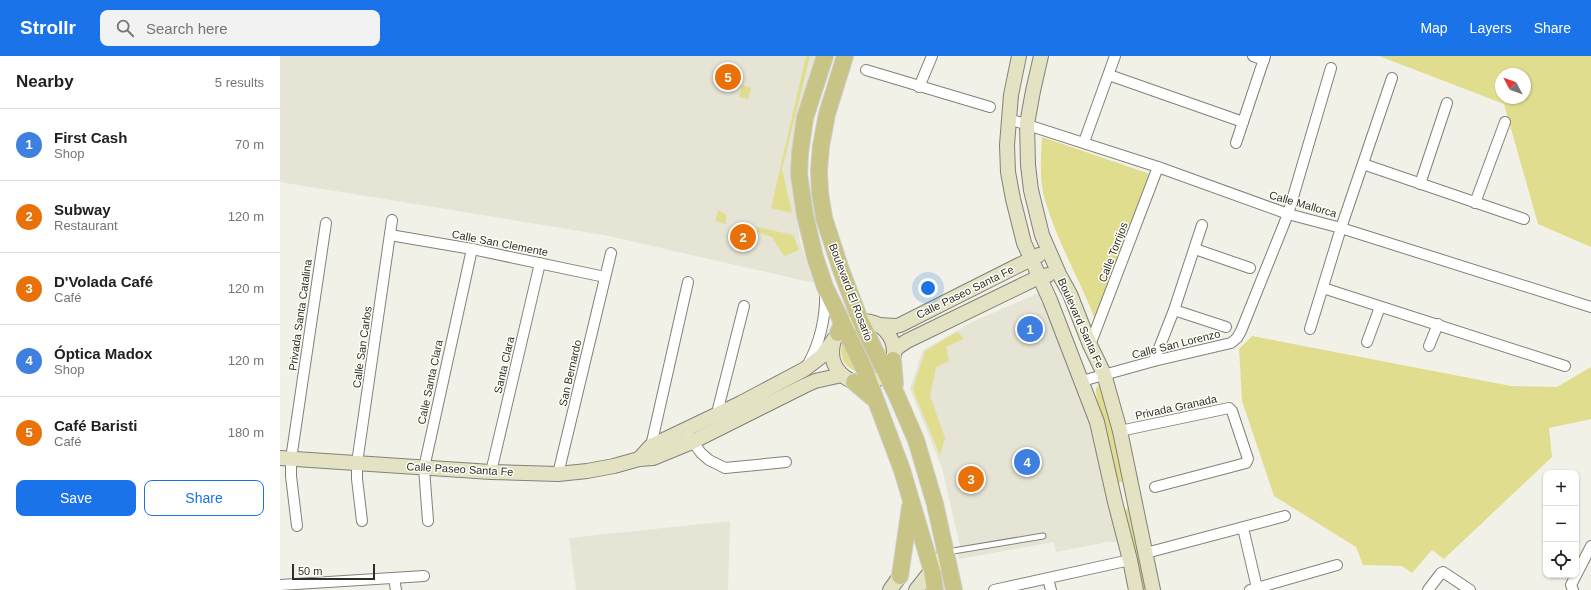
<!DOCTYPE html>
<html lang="en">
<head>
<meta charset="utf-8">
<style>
	:root { --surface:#fff; --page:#f2f2f2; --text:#202124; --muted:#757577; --line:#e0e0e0; --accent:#1a73e8 }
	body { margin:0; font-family:Helvetica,sans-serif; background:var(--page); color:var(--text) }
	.controls { position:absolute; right:12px; bottom:12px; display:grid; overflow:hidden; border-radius:8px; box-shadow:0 1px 3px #0004 }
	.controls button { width:36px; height:36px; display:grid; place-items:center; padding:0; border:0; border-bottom:1px solid var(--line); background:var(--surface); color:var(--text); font:20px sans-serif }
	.compass { position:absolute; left:1215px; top:12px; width:36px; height:36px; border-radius:50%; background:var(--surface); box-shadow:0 1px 3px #0004; rotate:311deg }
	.scale { position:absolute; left:12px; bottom:10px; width:83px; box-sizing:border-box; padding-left:4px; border:2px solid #2d2d2a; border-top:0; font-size:11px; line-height:14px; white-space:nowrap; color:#2d2d2a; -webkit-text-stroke:3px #fffef6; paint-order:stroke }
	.you { position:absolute; left:648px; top:232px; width:14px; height:14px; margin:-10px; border:3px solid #fff; border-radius:50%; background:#1a73e8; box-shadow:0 0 0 6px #1a73e833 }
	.badge { display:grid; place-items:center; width:26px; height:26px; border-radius:50%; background:var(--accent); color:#fff; font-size:13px; font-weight:700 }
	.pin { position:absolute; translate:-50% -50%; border:2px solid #fff; box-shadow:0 1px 4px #0006 }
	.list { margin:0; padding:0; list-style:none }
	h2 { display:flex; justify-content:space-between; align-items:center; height:52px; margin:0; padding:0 16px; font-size:17px }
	h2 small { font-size:13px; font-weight:400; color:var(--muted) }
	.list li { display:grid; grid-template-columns:26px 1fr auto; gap:12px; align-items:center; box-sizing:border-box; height:72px; padding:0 16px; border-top:1px solid var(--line) }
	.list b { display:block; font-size:15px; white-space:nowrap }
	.list p { margin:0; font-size:13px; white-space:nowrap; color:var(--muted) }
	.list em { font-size:13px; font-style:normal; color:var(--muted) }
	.actions { display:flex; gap:8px; padding:12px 16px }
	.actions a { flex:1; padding:9px 0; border:1px solid var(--accent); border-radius:8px; text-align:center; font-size:14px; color:var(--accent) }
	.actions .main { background:var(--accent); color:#fff }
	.icon { flex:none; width:22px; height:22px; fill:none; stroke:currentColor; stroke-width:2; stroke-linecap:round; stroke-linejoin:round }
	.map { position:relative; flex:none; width:1311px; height:534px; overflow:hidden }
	header { display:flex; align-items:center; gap:24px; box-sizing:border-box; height:56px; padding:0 20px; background:var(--accent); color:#fff }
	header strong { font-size:19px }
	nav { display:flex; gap:22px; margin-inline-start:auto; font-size:14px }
	.search { width:280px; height:36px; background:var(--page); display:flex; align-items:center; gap:10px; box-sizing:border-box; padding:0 14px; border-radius:8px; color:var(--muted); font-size:15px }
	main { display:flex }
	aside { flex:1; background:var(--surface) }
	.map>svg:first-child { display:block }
	.built { fill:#e5e4d5 }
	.green { fill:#e1dd8f; fill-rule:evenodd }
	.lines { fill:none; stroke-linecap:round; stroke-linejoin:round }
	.lane-casing { stroke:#82827a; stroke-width:7 }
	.street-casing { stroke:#82827a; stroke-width:12 }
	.secondary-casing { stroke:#82827a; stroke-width:16 }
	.primary-casing { stroke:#cdcdcc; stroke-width:18 }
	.lane { stroke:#fff; stroke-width:5 }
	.street { stroke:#fff; stroke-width:10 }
	.secondary { stroke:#e3e2c2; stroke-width:14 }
	.primary { stroke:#c8c486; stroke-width:16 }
	.labels { text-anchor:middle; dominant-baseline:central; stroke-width:3; stroke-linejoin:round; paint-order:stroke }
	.street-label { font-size:11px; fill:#2d2d2a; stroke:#fffef6 }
</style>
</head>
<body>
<header>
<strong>Strollr</strong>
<div class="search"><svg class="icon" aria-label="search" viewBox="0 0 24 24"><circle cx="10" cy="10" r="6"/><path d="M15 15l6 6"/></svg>Search here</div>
<nav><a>Map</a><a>Layers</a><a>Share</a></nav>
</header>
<main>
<aside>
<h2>Nearby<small>5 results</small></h2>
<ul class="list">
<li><span class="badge" style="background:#3f7fe0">1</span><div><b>First Cash</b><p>Shop</p></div><em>70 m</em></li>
<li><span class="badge" style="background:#e8710a">2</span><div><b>Subway</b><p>Restaurant</p></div><em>120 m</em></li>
<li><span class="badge" style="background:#e8710a">3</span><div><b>D'Volada Café</b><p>Café</p></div><em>120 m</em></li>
<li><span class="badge" style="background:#3f7fe0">4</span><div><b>Óptica Madox</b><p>Shop</p></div><em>120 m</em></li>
<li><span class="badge" style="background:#e8710a">5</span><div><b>Café Baristi</b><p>Café</p></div><em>180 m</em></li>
</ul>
<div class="actions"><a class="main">Save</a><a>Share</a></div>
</aside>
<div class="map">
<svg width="1311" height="534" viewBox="0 0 1311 534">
	<rect width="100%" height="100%" fill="#f1f1e8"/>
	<g class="built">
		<polygon points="0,0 535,0 510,102 520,186 534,227 324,179 0,126"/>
		<polygon points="759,237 762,240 810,360 839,486 828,486 776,496 774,486 679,503 677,494 681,494 662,412 630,333 642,296 645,293 692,266"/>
		<polygon points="450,465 448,534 296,534 289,482"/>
	</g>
	<g class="green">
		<polygon points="526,0 530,0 502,113 512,157 491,152"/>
		<path d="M1099 0H1311V191L1258 168 1224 48ZM1221 18H1245V42H1221Z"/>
		<polygon points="462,29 471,32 468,43 459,41"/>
		<path d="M762 81 867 117 869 119 817 269C804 232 784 199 771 162 768 152 763 141 762 130 760 114 761 98 762 81Z"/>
		<polygon points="438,154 446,159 446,168 435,165"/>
		<polygon points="477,171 513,179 519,194 504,200 492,181 477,176"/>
		<circle cx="582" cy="295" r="21"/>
		<polygon points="677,276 682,280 683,283 666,291 669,305 656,311 650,340 665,382 660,399 634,337 633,332 645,295"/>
		<polygon points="972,280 1231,330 1277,331 1311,311 1311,363 1269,372 1272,401 1164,503 1152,494 1132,517 1122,510 1083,509 1076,491 994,440 962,345 959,293"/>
		<path d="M818 330 822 332 841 404 843 425 838 428 836 427C833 406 829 386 824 365 822 355 815 343 816 332Z"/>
		<polygon points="848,451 850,452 869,534 862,534 845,456"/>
	</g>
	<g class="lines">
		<defs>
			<polyline id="lane" points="667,496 763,480"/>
			<g id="street">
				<polyline points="973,0 984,4"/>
				<polyline points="586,14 710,51"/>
				<polyline points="829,19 963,66"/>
				<polyline points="639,31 652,0"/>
				<polyline points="729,63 878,111 1008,158 1061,172 1311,251"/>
				<polyline points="804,86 835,0"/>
				<polyline points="956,87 985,0"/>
				<polyline points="1083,108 1244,163"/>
				<polyline points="1140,128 1167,47"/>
				<polyline points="1195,147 1225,66"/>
				<polyline points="110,179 192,193 325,221"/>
				<polyline points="915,193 970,212"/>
				<polyline points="1043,232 1285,310"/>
				<polyline points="894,254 946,271"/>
				<polyline points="1030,273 1061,172 1112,22"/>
				<polyline points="1087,286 1100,251"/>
				<polyline points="810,289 878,111"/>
				<polyline points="1149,290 1158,268"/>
				<polyline points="874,305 894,254 922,169"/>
				<path d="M528 308C540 287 546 260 545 237"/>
				<polyline points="802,325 874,305 951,287 957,282 961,275 1008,158 1051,12"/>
				<polyline points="437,357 464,250"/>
				<polyline points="840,375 949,352 952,355 968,403 966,407 875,431"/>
				<polyline points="409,381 421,397 429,404 445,412 506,406"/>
				<polyline points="371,394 371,390 408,226"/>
				<polyline points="211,416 260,207"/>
				<polyline points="278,418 331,197"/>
				<polyline points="82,465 77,423 77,407 112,164"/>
				<polyline points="148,465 144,412 192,193"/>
				<polyline points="17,470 11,420 11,403 46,167"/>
				<polyline points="963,472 977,532"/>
				<polyline points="866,497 1005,460"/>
				<polyline points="114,522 116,534"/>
				<polyline points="768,523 771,534"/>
				<polyline points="0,529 144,520"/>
				<polyline points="714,534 850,504"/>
				<polyline points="970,534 1057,509"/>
				<polyline points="1148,534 1161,517 1163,516 1190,534"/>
				<polyline points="1293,534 1291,529 1311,490"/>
			</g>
			<g id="secondary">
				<polyline points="739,0 731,39 727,89 728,116 733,143 744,187 770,244 817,366 835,446 850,504 856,534"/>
				<polyline points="761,0 753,35 747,68 748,109 751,134 762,179 779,218 790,238 810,289 824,318 840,375 873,534"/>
				<circle cx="583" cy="296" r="31"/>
				<polyline points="599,269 616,270 620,269 759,199"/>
				<polyline points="614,296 618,291 627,285 759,221 768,219"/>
				<polyline points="0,402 211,416 278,418 307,415 334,410 359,403 373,402 412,386 524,330 535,325 562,319"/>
				<polyline points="359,403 371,390 461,347 525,313 542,300 554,283"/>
				<polyline points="610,534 620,520"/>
				<polyline points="636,534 666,496"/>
			</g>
			<g id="primary">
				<polyline points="545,0 525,62 520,97 519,118 525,159 535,201 545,231 561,264 561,270 558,277"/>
				<polyline points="565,0 547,58 541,90 539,114 540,137 544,162 561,214 580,264 617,340 636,384 655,448 674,534"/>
				<polyline points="561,264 585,315 622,414 652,515 655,534"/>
				<polyline points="613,304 615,328"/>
				<polyline points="574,326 593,342"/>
				<polyline points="620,520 630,451"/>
			</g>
		</defs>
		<use href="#lane" class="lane-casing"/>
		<use href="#street" class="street-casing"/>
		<use href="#secondary" class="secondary-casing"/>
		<use href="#primary" class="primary-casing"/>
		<use href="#lane" class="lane"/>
		<use href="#street" class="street"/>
		<use href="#secondary" class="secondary"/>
		<use href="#primary" class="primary"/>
	</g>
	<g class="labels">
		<g class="street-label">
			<text transform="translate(1023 148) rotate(16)">Calle Mallorca</text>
			<text transform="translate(220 187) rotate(11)">Calle San Clemente</text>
			<text transform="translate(833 196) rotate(-69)">Calle Torrijos</text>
			<text transform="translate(571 236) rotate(69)">Boulevard El Rosario</text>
			<text transform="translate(685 236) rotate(-26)">Calle Paseo Santa Fe</text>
			<text transform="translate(20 259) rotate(-82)">Privada Santa Catalina</text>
			<text transform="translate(801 267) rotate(66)">Boulevard Santa Fe</text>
			<text transform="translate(896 288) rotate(-14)">Calle San Lorenzo</text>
			<text transform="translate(82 291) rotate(-82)">Calle San Carlos</text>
			<text transform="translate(224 309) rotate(-77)">Santa Clara</text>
			<text transform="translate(290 317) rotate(-77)">San Bernardo</text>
			<text transform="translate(150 326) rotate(-78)">Calle Santa Clara</text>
			<text transform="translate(896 351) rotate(-12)">Privada Granada</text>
			<text transform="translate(180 413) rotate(3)">Calle Paseo Santa Fe</text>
		</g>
	</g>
</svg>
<div class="controls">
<button>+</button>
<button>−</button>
<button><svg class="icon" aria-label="locate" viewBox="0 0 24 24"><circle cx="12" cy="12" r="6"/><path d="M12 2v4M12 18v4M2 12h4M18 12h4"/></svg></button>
</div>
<svg class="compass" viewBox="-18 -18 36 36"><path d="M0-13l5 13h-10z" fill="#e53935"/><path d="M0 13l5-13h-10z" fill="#757577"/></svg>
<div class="scale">50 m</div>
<div class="you"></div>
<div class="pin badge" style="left:750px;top:273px;background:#3f7fe0">1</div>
<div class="pin badge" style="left:463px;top:181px;background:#e8710a">2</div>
<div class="pin badge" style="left:691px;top:423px;background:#e8710a">3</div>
<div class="pin badge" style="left:747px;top:406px;background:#3f7fe0">4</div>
<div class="pin badge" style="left:448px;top:21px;background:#e8710a">5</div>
</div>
</main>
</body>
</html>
